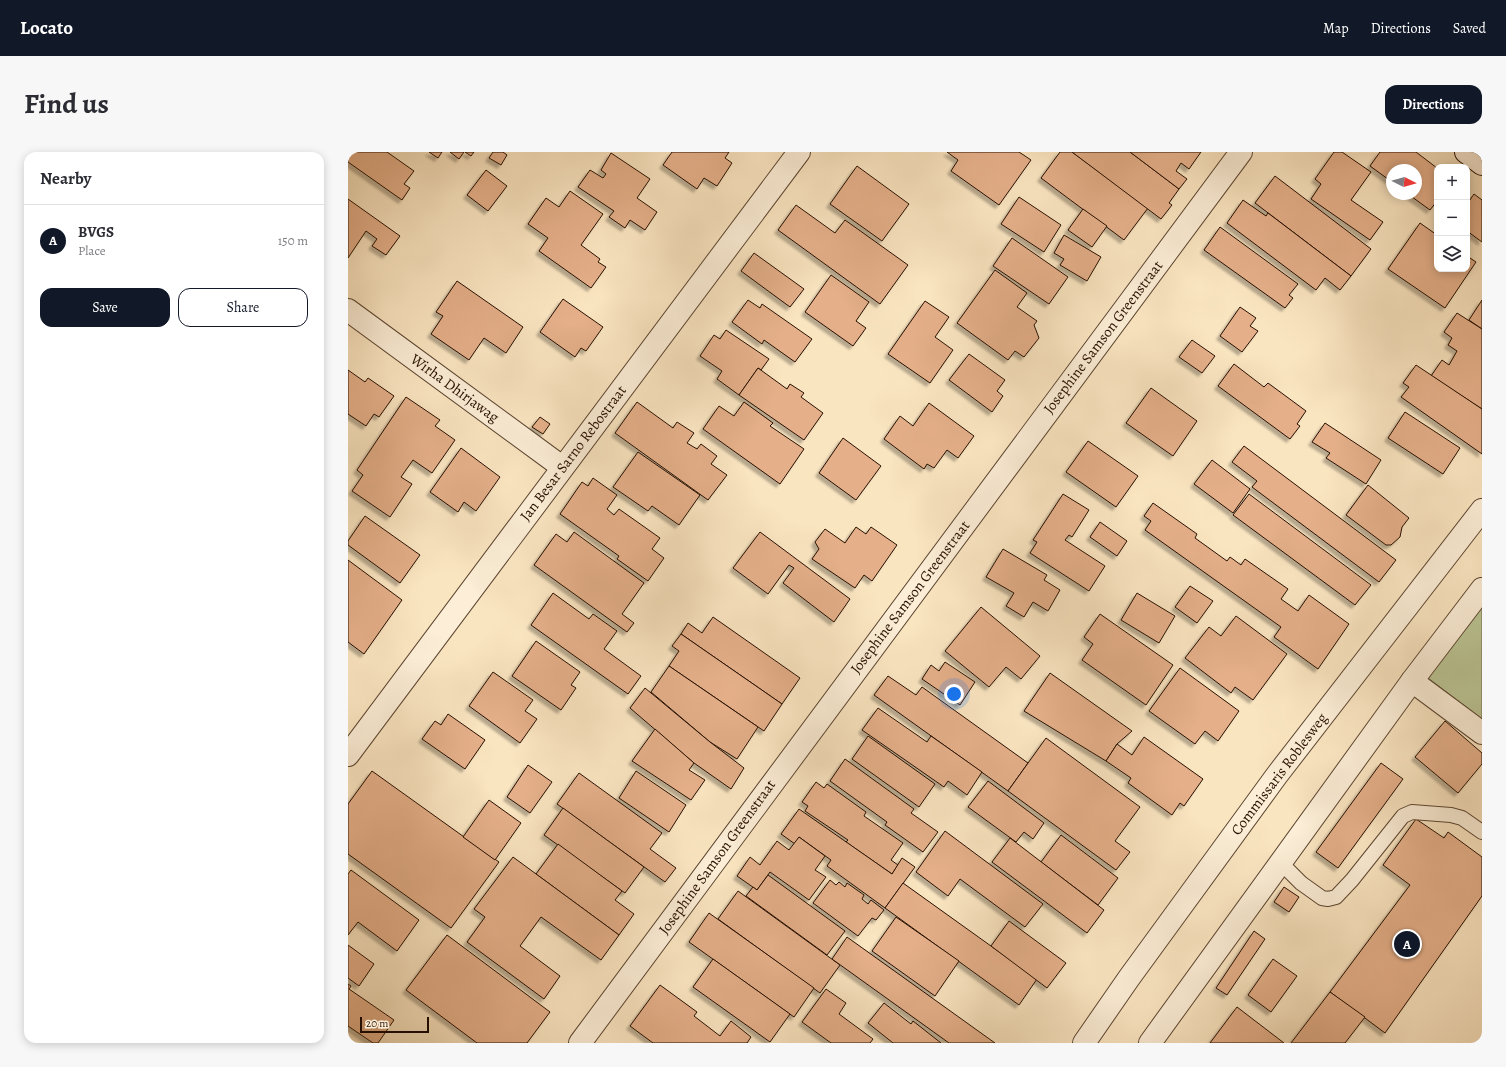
<!DOCTYPE html>
<html lang="en">
<head>
<meta charset="utf-8">
<style>
	:root { --surface:#fff; --page:#f7f7f7; --text:#2b2b33; --muted:#7c7c81; --line:#e1e1e2; --accent:#111827 }
	body { margin:0; font-family:Alegreya,serif; background:var(--page); color:var(--text) }
	.controls { position:absolute; right:12px; top:12px; display:grid; overflow:hidden; border-radius:8px; box-shadow:0 2px 10px #0003 }
	.controls button { width:36px; height:36px; display:grid; place-items:center; padding:0; border:0; border-bottom:1px solid var(--line); background:var(--surface); color:var(--text); font:20px sans-serif }
	.compass { position:absolute; left:1038px; top:12px; width:36px; height:36px; border-radius:50%; background:var(--surface); box-shadow:0 2px 10px #0003; rotate:96deg }
	.scale { position:absolute; left:12px; bottom:10px; width:69px; box-sizing:border-box; padding-left:4px; border:2px solid #281000; border-top:0; font-size:11px; line-height:14px; white-space:nowrap; color:#281000; -webkit-text-stroke:3px #fceed7; paint-order:stroke }
	.you { position:absolute; left:606px; top:542px; width:14px; height:14px; margin:-10px; border:3px solid #fff; border-radius:50%; background:#1a73e8; box-shadow:0 0 0 6px #1a73e833 }
	.badge { display:grid; place-items:center; width:26px; height:26px; border-radius:50%; background:var(--accent); color:#fff; font-size:13px; font-weight:700 }
	.pin { position:absolute; translate:-50% -50%; border:2px solid #fff; box-shadow:0 1px 4px #0006 }
	.list { margin:0; padding:0; list-style:none }
	h2 { display:flex; justify-content:space-between; align-items:center; height:52px; margin:0; padding:0 16px; font-size:17px }
	h2 small { font-size:13px; font-weight:400; color:var(--muted) }
	.list li { display:grid; grid-template-columns:26px 1fr auto; gap:12px; align-items:center; box-sizing:border-box; height:72px; padding:0 16px; border-top:1px solid var(--line) }
	.list b { display:block; font-size:15px; white-space:nowrap }
	.list p { margin:0; font-size:13px; white-space:nowrap; color:var(--muted) }
	.list em { font-size:13px; font-style:normal; color:var(--muted) }
	.actions { display:flex; gap:8px; padding:12px 16px }
	.actions a { flex:1; padding:9px 0; border:1px solid var(--accent); border-radius:12px; text-align:center; font-size:14px; color:var(--accent) }
	.actions .main { background:var(--accent); color:#fff }
	.icon { flex:none; width:22px; height:22px; fill:none; stroke:currentColor; stroke-width:2; stroke-linecap:round; stroke-linejoin:round }
	.map { position:relative; flex:none; width:1134px; height:891px; overflow:hidden; border-radius:12px }
	header { display:flex; align-items:center; gap:24px; box-sizing:border-box; height:56px; padding:0 20px; background:var(--accent); color:#fff }
	header strong { font-size:19px }
	nav { display:flex; gap:22px; margin-inline-start:auto; font-size:14px }
	.intro { display:flex; align-items:center; justify-content:space-between; box-sizing:border-box; height:96px; padding:0 24px }
	h1 { margin:0; font-size:28px }
	.button { padding:10px 18px; border-radius:12px; background:var(--accent); color:#fff; font-size:14px; font-weight:700 }
	main { display:flex; gap:24px; padding:0 24px }
	aside { flex:1; background:var(--surface); border-radius:12px; box-shadow:0 2px 10px #0003 }
	.map>svg:first-child { display:block }
	.green { fill:#bbc595; stroke:#726a4a }
	.building { fill:#e4af89; stroke:#281000; filter:url(#shadow) }
	.lines { fill:none; stroke-linecap:round; stroke-linejoin:round }
	.lane-casing { stroke:#5c4530; stroke-width:16 }
	.street-casing { stroke:#5c4530; stroke-width:24 }
	.secondary-casing { stroke:#281000; stroke-width:24 }
	.lane { stroke:#fceed7; stroke-width:14 }
	.street { stroke:#fceed7; stroke-width:22 }
	.secondary { stroke:#fceed7; stroke-width:22 }
	.labels { text-anchor:middle; dominant-baseline:central; stroke-width:3; stroke-linejoin:round; paint-order:stroke }
	.street-label { font-size:15px; fill:#281000; stroke:#fceed7 }
</style>
</head>
<body>
<header>
<strong>Locato</strong>
<nav><a>Map</a><a>Directions</a><a>Saved</a></nav>
</header>
<div class="intro"><h1>Find us</h1><a class="button">Directions</a></div>
<main>
<aside>
<h2>Nearby<small></small></h2>
<ul class="list">
<li><span class="badge">A</span><div><b>BVGS</b><p>Place</p></div><em>150 m</em></li>
</ul>
<div class="actions"><a class="main">Save</a><a>Share</a></div>
</aside>
<div class="map">
<svg width="1134" height="891" viewBox="0 0 1134 891">
	<defs>
		<filter id="shadow"><feDropShadow dx="-3.5" dy="3.5" stdDeviation="1" flood-color="#0004"/></filter>
	</defs>
	<rect width="100%" height="100%" fill="#fae5c1"/>
	<filter id="stains"><feTurbulence type="fractalNoise" baseFrequency=".005" numOctaves="4"/><feColorMatrix values="0 0 0 0 .2 0 0 0 0 .09 0 0 0 0 .02 0 0 0 .5 -.17"/></filter>
	<radialGradient id="worn" r=".72"><stop offset=".6" stop-color="#630" stop-opacity="0"/><stop offset="1" stop-color="#630" stop-opacity=".3"/></radialGradient>
	<polygon class="green" points="1134,454 1134,567 1080,526"/>
	<g class="building">
		<polygon points="5,0 39,0 66,19 56,32 62,36 54,48 0,10 0,6"/>
		<polygon points="81,0 94,0 90,6"/>
		<polygon points="102,0 116,0 111,7"/>
		<polygon points="117,0 126,0 123,4"/>
		<polygon points="145,0 155,0 159,3 153,13 141,6"/>
		<polygon points="324,0 381,0 377,6 384,11 369,34 356,26 349,37 315,13"/>
		<polygon points="599,0 671,0 683,8 651,53 603,19 610,8"/>
		<polygon points="712,0 724,0 800,56 776,88 693,26"/>
		<polygon points="724,0 782,0 831,37 821,51 824,53 813,67"/>
		<polygon points="782,0 853,0 841,17 833,11 828,19 839,27 831,37"/>
		<polygon points="986,0 994,0 1023,20 1003,48 1035,70 1022,88 963,47 973,32 967,27"/>
		<polygon points="1032,0 1068,0 1089,16 1089,49 1082,58 1060,42 1068,42 1068,18 1044,18 1044,30 1022,14"/>
		<polygon points="263,1 302,27 289,46 309,60 297,78 282,68 277,76 261,65 266,59 230,35 242,18 255,26 258,22 253,18"/>
		<polygon points="509,14 561,52 534,89 482,52"/>
		<polygon points="138,18 159,34 140,59 119,43"/>
		<polygon points="927,24 1023,97 1003,124 907,51"/>
		<polygon points="222,39 255,62 233,93 252,107 250,110 258,115 243,136 191,99 200,86 180,72 198,46 211,55"/>
		<polygon points="1126,42 1134,48 1134,90 1119,79 1119,52"/>
		<polygon points="671,45 713,73 696,100 653,72"/>
		<polygon points="0,47 52,84 38,103 24,94 29,87 18,79 0,106"/>
		<polygon points="895,48 918,64 920,61 1003,124 992,138 977,126 968,138 879,71"/>
		<polygon points="448,53 487,81 497,68 560,113 532,152 430,78"/>
		<polygon points="735,57 759,74 744,95 720,78"/>
		<polygon points="1072,71 1089,83 1089,117 1119,117 1119,104 1128,110 1097,156 1040,117"/>
		<polygon points="872,75 950,132 941,143 945,146 937,156 856,98"/>
		<polygon points="716,83 753,105 739,129 712,113 716,107 706,101"/>
		<polygon points="664,86 720,125 701,152 645,114"/>
		<polygon points="406,101 456,137 442,155 393,119"/>
		<polygon points="647,118 679,141 669,155 689,169 686,173 691,186 676,205 667,199 660,208 609,171"/>
		<polygon points="483,123 521,150 508,169 518,176 505,194 457,160"/>
		<polygon points="109,129 175,175 158,201 136,186 121,208 83,182 95,164 88,160"/>
		<polygon points="215,147 255,175 238,199 233,196 227,205 192,180"/>
		<polygon points="400,148 412,156 414,152 464,187 447,210 416,188 414,192 384,170"/>
		<polygon points="1134,148 1134,177 1121,168"/>
		<polygon points="577,149 601,165 587,185 605,198 582,231 540,202"/>
		<polygon points="892,155 908,166 902,174 910,179 894,200 872,184"/>
		<polygon points="1109,161 1134,177 1134,257 1083,224 1094,208 1101,213 1109,199 1100,193 1104,186 1096,180"/>
		<polygon points="378,178 421,207 413,218 410,216 391,243 369,227 374,219 352,204 366,183 372,187"/>
		<polygon points="844,188 867,204 854,221 831,205"/>
		<polygon points="621,202 657,228 649,239 655,244 644,260 601,228"/>
		<polygon points="886,212 916,235 920,231 958,259 949,272 952,274 942,287 870,234"/>
		<polygon points="1068,213 1134,257 1134,302 1053,245 1061,235 1055,231"/>
		<polygon points="410,216 439,237 442,232 456,241 453,245 475,261 456,288 391,243"/>
		<polygon points="0,218 17,230 20,226 46,244 31,265 26,262 18,274 0,262"/>
		<polygon points="803,236 849,269 825,304 778,271"/>
		<polygon points="58,245 92,268 87,274 107,288 84,321 65,308 53,325 64,332 42,365 4,339 15,323 9,318"/>
		<polygon points="289,250 325,276 329,270 346,281 339,291 349,297 353,292 369,304 363,312 379,323 360,348 267,281"/>
		<polygon points="396,250 425,271 422,274 456,297 432,332 355,277 371,254 386,264"/>
		<polygon points="581,251 626,284 610,306 599,298 586,316 579,312 576,317 536,287 552,264 565,274"/>
		<polygon points="1057,260 1112,296 1095,322 1040,286"/>
		<polygon points="192,265 202,272 195,282 184,275"/>
		<polygon points="977,271 1033,308 1018,332 978,306 982,301 964,290"/>
		<polygon points="495,286 533,314 508,348 471,321"/>
		<polygon points="740,289 790,324 768,355 718,320"/>
		<polygon points="896,294 1048,408 1031,430 904,335 909,329 884,310"/>
		<polygon points="113,296 152,325 128,359 116,350 110,360 82,340"/>
		<polygon points="290,300 352,343 331,373 304,354 300,359 265,335"/>
		<polygon points="864,308 902,337 885,361 846,332"/>
		<polygon points="245,326 269,343 259,357 266,363 271,357 312,386 304,397 316,406 300,429 269,407 271,404 212,362 234,330 240,334"/>
		<polygon points="1020,333 1061,366 1054,375 1052,385 1043,393 1038,393 998,363"/>
		<polygon points="715,342 741,358 724,385 721,383 717,388 757,414 741,439 682,401 689,390 685,388"/>
		<polygon points="901,342 1023,433 1007,453 885,363"/>
		<polygon points="805,351 849,382 847,386 879,409 882,405 893,413 897,407 940,437 933,447 950,459 961,443 1001,472 970,517 926,485 933,475 797,378 803,369 796,364"/>
		<polygon points="17,364 72,403 52,431 0,393 0,389"/>
		<polygon points="752,370 779,389 769,404 742,385"/>
		<polygon points="508,375 518,382 523,375 549,393 524,429 516,423 507,436 464,407 471,397 467,390 477,377 497,391"/>
		<polygon points="226,380 296,431 274,462 286,471 279,480 186,413 208,382 219,390"/>
		<polygon points="412,380 502,447 486,470 435,431 446,416 441,413 420,442 385,416"/>
		<polygon points="655,397 699,423 696,428 712,438 700,459 685,450 676,465 658,454 666,441 638,425"/>
		<polygon points="0,408 54,448 16,502 0,490"/>
		<polygon points="842,434 865,449 849,471 827,455"/>
		<polygon points="205,441 241,467 245,462 269,479 256,497 293,524 280,542 183,473"/>
		<polygon points="789,441 827,464 811,491 773,468"/>
		<polygon points="633,455 692,504 673,527 658,515 641,535 597,499"/>
		<polygon points="752,462 825,513 798,553 734,508 745,492 736,485"/>
		<polygon points="888,464 939,502 905,548 887,535 883,541 837,506 861,475 873,484"/>
		<polygon points="365,465 452,526 434,552 333,482 340,471 354,481"/>
		<polygon points="333,482 434,552 416,579 321,514 331,499 324,494"/>
		<polygon points="188,489 232,520 223,533 228,536 213,558 164,524"/>
		<polygon points="597,510 627,530 612,553 574,527 583,513 591,519"/>
		<polygon points="321,514 410,575 389,607 362,590 303,540"/>
		<polygon points="832,516 891,559 870,589 857,579 847,592 801,559"/>
		<polygon points="145,520 185,548 177,559 189,567 172,591 121,554"/>
		<polygon points="702,521 784,579 769,592 758,609 676,559"/>
		<polygon points="540,524 568,543 574,535 680,611 660,639 526,543"/>
		<polygon points="297,536 362,590 396,616 383,637 346,611 282,556"/>
		<polygon points="530,556 579,590 583,584 634,620 619,643 600,629 596,635 514,578"/>
		<polygon points="100,562 137,588 117,617 74,587 87,569 93,573"/>
		<polygon points="1097,569 1134,601 1134,612 1110,641 1067,605"/>
		<polygon points="307,577 346,611 341,618 357,628 343,648 284,609"/>
		<polygon points="520,584 587,632 571,655 504,607"/>
		<polygon points="796,585 855,627 836,654 832,651 824,663 780,631 783,626 758,609 769,592 784,603"/>
		<polygon points="698,586 792,655 767,689 782,700 768,718 660,639"/>
		<polygon points="497,607 566,657 563,661 590,680 575,700 537,673 539,670 482,629"/>
		<polygon points="1033,611 1055,627 990,716 968,700"/>
		<polygon points="180,613 204,630 182,661 159,645"/>
		<polygon points="24,619 151,710 103,776 0,702 0,652"/>
		<polygon points="288,619 338,653 321,680 271,646"/>
		<polygon points="231,621 314,681 302,697 328,716 317,730 209,652"/>
		<polygon points="640,629 696,671 685,687 676,680 668,690 620,655"/>
		<polygon points="468,630 476,636 479,632 518,660 516,664 555,691 543,708 550,713 544,722 498,690 500,688 457,659 460,654 454,650"/>
		<polygon points="141,648 173,671 147,708 115,685"/>
		<polygon points="215,656 296,715 277,741 196,683"/>
		<polygon points="451,657 544,722 554,706 567,715 537,756 479,714 483,708 451,685 447,692 433,682"/>
		<polygon points="1068,667 1096,686 1100,680 1134,705 1134,744 1037,881 982,840 1062,733 1035,713"/>
		<polygon points="597,679 695,752 677,775 612,727 600,744 568,720"/>
		<polygon points="713,683 770,726 750,753 693,710"/>
		<polygon points="451,685 477,704 467,718 478,725 461,748 422,720 409,738 389,724 402,705 412,713 429,689 441,698"/>
		<polygon points="662,686 756,758 739,781 644,710"/>
		<polygon points="210,692 274,739 267,748 286,762 271,783 188,722"/>
		<polygon points="165,705 271,783 253,808 193,765 172,794 212,824 196,847 119,790 137,765 126,757"/>
		<polygon points="3,718 71,768 49,799 10,770 0,783 0,722"/>
		<polygon points="420,723 497,779 479,803 398,744 405,735 409,738"/>
		<polygon points="482,728 488,733 491,730 497,735 499,731 516,743 514,747 520,752 523,748 536,758 528,768 524,766 510,784 465,751"/>
		<polygon points="555,731 689,827 671,853 537,756"/>
		<polygon points="936,735 951,745 941,760 926,750"/>
		<polygon points="390,739 492,813 472,841 370,767"/>
		<polygon points="361,761 466,836 446,865 341,790"/>
		<polygon points="548,765 611,809 587,844 524,799"/>
		<polygon points="661,769 718,811 699,836 643,794"/>
		<polygon points="906,779 917,787 879,843 868,836"/>
		<polygon points="99,783 202,860 179,891 129,891 58,838"/>
		<polygon points="499,785 647,891 601,891 484,807"/>
		<polygon points="0,793 26,812 11,834 0,826"/>
		<polygon points="365,807 442,862 422,890 345,835"/>
		<polygon points="925,807 949,824 923,860 900,843"/>
		<polygon points="0,832 3,834 1,837 46,868 30,891 25,891 0,874"/>
		<polygon points="312,833 349,860 346,864 372,884 383,869 403,885 399,891 305,891 282,874"/>
		<polygon points="478,837 498,851 491,862 525,887 522,891 483,891 454,870"/>
		<polygon points="982,840 1017,865 997,891 943,891"/>
		<polygon points="536,851 563,872 565,869 593,891 545,891 520,871"/>
		<polygon points="889,855 936,891 862,891"/>
	</g>
	<g class="lines">
		<defs>
			<polyline id="lane" points="932,710 953,731 974,746 980,747 988,745 1004,728 1055,664 1064,660 1103,663 1114,666 1134,680"/>
			<g id="street">
				<polyline points="0,158 214,315"/>
				<polyline points="1064,529 1134,581"/>
				<polyline points="0,603 451,0"/>
				<polyline points="232,891 893,0"/>
				<polyline points="736,891 781,826 929,623 1134,358"/>
				<polyline points="802,891 1064,529 1134,437"/>
			</g>
			<polyline id="secondary" points="1118,0 1134,12"/>
		</defs>
		<use href="#lane" class="lane-casing"/>
		<use href="#street" class="street-casing"/>
		<use href="#secondary" class="secondary-casing"/>
		<use href="#lane" class="lane"/>
		<use href="#street" class="street"/>
		<use href="#secondary" class="secondary"/>
	</g>
	<g class="labels">
		<g class="street-label">
			<text transform="translate(755 185) rotate(-53)">Josephine Samson Greenstraat</text>
			<text transform="translate(107 236) rotate(36)">Wirha Dhirjawag</text>
			<text transform="translate(225 301) rotate(-53)">Jan Besar Sarno Rebostraat</text>
			<text transform="translate(562 445) rotate(-53)">Josephine Samson Greenstraat</text>
			<text transform="translate(931 622) rotate(-53)">Commissaris Roblesweg</text>
			<text transform="translate(369 705) rotate(-54)">Josephine Samson Greenstraat</text>
		</g>
	</g>
	<rect width="100%" height="100%" filter="url(#stains)"/>
	<rect width="100%" height="100%" fill="url(#worn)"/>
</svg>
<div class="controls">
<button>+</button>
<button>−</button>
<button><svg class="icon" aria-label="layers" viewBox="0 0 24 24"><path d="M12 4l9 5-9 5-9-5zM3 14l9 5 9-5"/></svg></button>
</div>
<svg class="compass" viewBox="-18 -18 36 36"><path d="M0-13l5 13h-10z" fill="#e53935"/><path d="M0 13l5-13h-10z" fill="#7c7c81"/></svg>
<div class="scale">20 m</div>
<div class="you"></div>
<div class="pin badge" style="left:1059px;top:792px">A</div>
</div>
</main>
</body>
</html>
